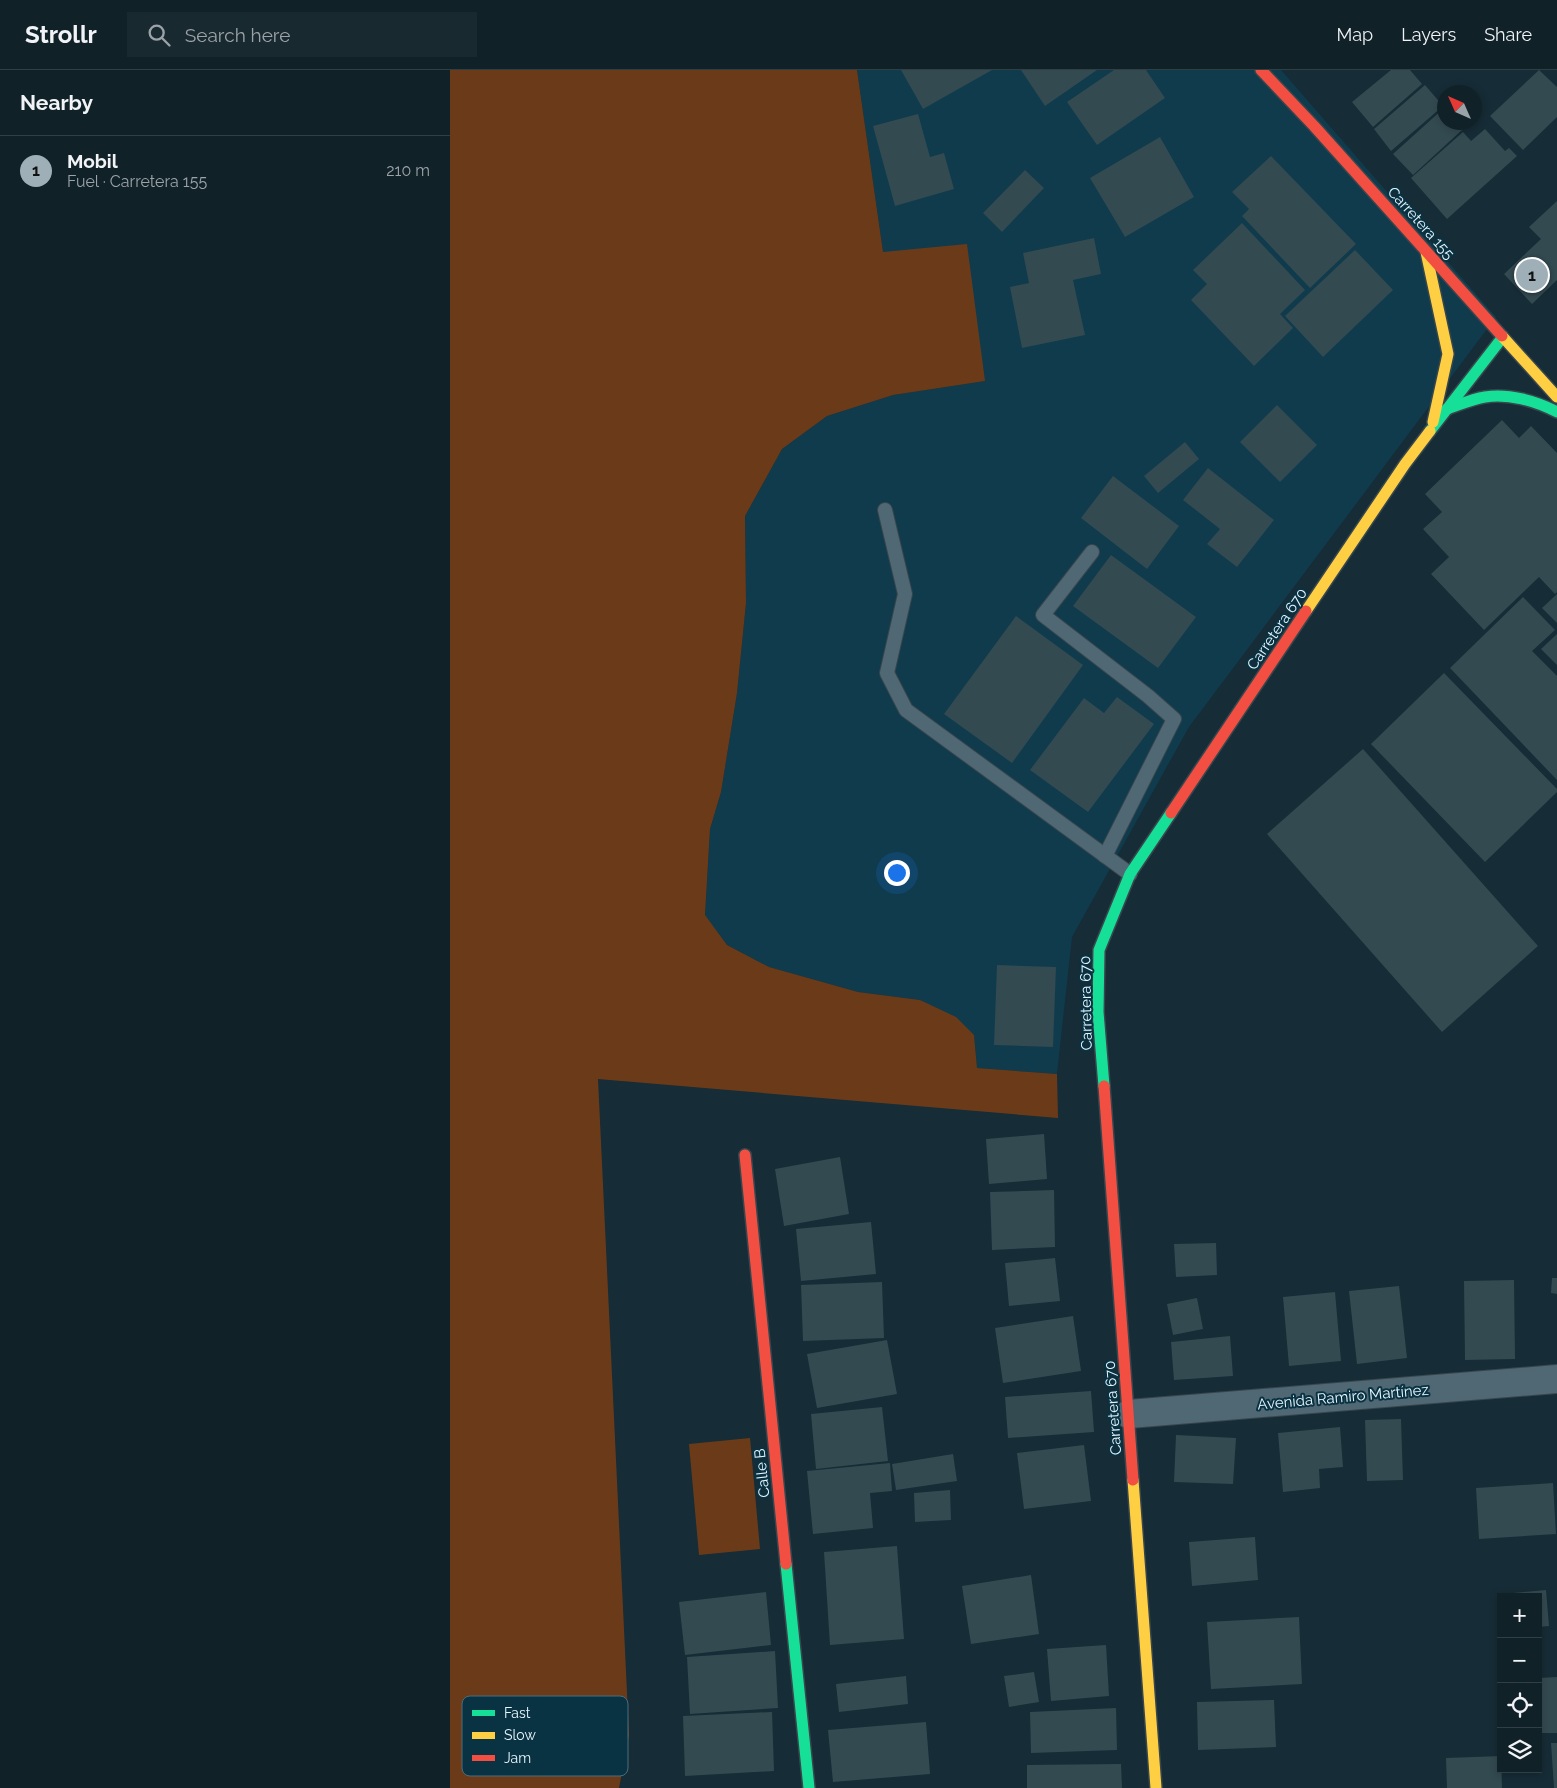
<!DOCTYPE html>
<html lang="en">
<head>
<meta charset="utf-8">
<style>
	:root { --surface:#102128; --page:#192930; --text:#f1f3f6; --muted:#9ca3a8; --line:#303e45; --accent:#9eafb8 }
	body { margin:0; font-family:Raleway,sans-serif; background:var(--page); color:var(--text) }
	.controls { position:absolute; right:15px; bottom:15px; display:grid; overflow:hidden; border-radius:0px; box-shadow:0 2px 8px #0003 }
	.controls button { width:45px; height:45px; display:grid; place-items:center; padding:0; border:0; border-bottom:1px solid var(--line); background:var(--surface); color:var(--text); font:25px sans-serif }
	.compass { position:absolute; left:987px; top:15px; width:45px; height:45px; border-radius:50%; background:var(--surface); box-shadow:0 2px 8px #0003; rotate:315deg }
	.you { position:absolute; left:446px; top:802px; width:18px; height:18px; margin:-12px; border:4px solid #fff; border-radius:50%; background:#1a73e8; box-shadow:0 0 0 8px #1a73e833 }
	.badge { display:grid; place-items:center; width:32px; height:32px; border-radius:50%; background:var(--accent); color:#111; font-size:16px; font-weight:700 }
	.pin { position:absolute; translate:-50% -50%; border:2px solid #fff; box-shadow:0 1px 5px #0006 }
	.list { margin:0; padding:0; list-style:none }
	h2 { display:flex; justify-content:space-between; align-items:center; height:65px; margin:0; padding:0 20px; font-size:21px }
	h2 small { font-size:16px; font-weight:400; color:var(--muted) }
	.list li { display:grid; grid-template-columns:32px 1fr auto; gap:15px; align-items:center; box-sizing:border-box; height:70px; padding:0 20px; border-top:1px solid var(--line) }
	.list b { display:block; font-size:19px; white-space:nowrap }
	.list p { margin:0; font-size:16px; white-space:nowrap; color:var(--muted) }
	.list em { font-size:16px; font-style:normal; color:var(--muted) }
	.icon { flex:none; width:28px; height:28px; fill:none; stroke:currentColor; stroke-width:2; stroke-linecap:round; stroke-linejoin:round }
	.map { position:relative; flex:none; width:1107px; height:1718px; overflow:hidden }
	header { display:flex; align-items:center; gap:30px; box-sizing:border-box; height:70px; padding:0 25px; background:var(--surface); border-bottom:1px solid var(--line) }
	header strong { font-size:24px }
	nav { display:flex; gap:28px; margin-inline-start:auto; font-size:18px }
	.search { width:350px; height:45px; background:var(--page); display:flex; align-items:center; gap:12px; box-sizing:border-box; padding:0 18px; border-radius:0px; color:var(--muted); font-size:19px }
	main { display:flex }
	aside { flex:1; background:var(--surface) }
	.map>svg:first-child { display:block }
	.built { fill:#0f3b4c }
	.green { fill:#6b3b19 }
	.building { fill:#334a51 }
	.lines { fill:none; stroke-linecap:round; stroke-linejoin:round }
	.lane-casing { stroke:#38464d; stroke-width:16 }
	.street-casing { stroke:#38464d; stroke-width:30 }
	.fast-casing { stroke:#38464d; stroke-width:14 }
	.slow-casing { stroke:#38464d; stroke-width:14 }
	.jam-casing { stroke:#38464d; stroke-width:14 }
	.lane { stroke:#506874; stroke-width:14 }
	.street { stroke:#506874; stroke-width:28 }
	.fast { stroke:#16e098; stroke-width:11 }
	.slow { stroke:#ffcf43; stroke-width:11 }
	.jam { stroke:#f24e42; stroke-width:11 }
	.labels { text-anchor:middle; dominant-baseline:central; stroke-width:4; stroke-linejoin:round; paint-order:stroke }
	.street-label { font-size:15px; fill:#e8f6fe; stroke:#093243 }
	.key { fill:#093243; stroke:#4c6d7b; stroke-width:1 }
	.key-label { font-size:14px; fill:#e8f6fe }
</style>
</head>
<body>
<header>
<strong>Strollr</strong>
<div class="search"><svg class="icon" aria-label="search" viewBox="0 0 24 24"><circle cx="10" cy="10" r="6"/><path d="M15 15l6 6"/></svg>Search here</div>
<nav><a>Map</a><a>Layers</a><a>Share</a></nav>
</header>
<main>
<aside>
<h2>Nearby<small></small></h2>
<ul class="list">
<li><span class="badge">1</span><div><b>Mobil</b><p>Fuel · Carretera 155</p></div><em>210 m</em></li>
</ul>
</aside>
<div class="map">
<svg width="1107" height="1718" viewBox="0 0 1107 1718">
	<rect width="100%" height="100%" fill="#162c36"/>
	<polygon class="built" points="407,0 831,0 1046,247 739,657 622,867 607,1004 527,998 524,965 470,930 408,922 319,897 277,875 255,846 260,759 271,722 287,623 296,533 295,446 332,379 377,346 443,325 535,311 433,182"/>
	<g class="green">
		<polygon points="0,0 407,0 433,182 517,174 535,311 443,325 377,346 332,379 295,446 296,533 287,623 271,722 260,759 255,845 277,875 319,897 408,922 470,930 506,947 524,965 527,998 607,1004 608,1048 148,1009 179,1665 169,1718 0,1718"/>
		<polygon points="300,1368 310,1479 249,1485 239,1374"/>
	</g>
	<g class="building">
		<polygon points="451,0 542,0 473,39"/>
		<polygon points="571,0 647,0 595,36"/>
		<polygon points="664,0 696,0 715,28 647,75 617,32"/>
		<polygon points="941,0 960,0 972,14 923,57 902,32"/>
		<polygon points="1089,0 1107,17 1107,47 1073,80 1040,46"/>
		<polygon points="975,15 993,36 941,81 924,59"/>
		<polygon points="994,38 994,52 1007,52 1013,59 963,105 943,84"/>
		<polygon points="468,44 480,87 494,83 504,119 445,136 423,56"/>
		<polygon points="1035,59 1055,81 1059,78 1067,86 997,149 961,108 1013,62 1021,71"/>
		<polygon points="710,67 744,127 675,167 640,108"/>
		<polygon points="821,86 906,174 860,218 792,146 799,139 782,122"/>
		<polygon points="575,100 594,118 552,162 533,143"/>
		<polygon points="1107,131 1107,210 1082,234 1054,204 1091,169 1079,157"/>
		<polygon points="792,153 855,220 830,244 843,258 804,296 741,230 757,214 743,200"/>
		<polygon points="644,168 651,204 623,210 635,265 572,278 560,217 579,213 573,183"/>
		<polygon points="905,180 943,220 873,287 835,246"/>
		<polygon points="827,335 867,375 830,412 790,372"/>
		<polygon points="1052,350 1069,368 1081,356 1107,383 1107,522 1105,524 1089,507 1034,560 981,504 999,487 973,459 992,442 975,424"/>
		<polygon points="735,372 749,389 708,423 694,406"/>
		<polygon points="758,398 824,450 787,497 757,474 770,459 733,430"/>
		<polygon points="663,406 729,456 697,499 631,448"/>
		<polygon points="661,485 746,547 708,598 623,536"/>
		<polygon points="1107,524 1107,553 1092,538"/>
		<polygon points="1073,527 1105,560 1082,581 1107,606 1107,710 1000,598"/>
		<polygon points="566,546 633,595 562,693 494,644"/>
		<polygon points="1107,564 1107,595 1091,579"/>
		<polygon points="994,603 1107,719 1107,722 1035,792 921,674"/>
		<polygon points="667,627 704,654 638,742 580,700 634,628 654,643"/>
		<polygon points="913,679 1088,876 992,962 817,764"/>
		<polygon points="547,895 606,897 603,977 544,975"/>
		<polygon points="594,1064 597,1109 539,1114 536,1069"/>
		<polygon points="390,1087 399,1144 334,1156 325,1099"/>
		<polygon points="604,1120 605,1177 542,1180 540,1122"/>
		<polygon points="421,1152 426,1204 351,1211 346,1159"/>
		<polygon points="766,1173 767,1205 726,1207 724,1174"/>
		<polygon points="605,1188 610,1231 559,1236 555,1193"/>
		<polygon points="1102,1208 1107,1208 1107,1224 1101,1223"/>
		<polygon points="1064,1210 1065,1289 1015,1290 1014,1211"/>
		<polygon points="432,1212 434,1268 353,1271 351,1215"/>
		<polygon points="949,1216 957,1288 907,1294 899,1221"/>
		<polygon points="885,1222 891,1291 839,1296 833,1227"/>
		<polygon points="747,1228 753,1259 723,1265 717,1234"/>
		<polygon points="623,1246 631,1301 553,1313 545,1258"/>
		<polygon points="780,1266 783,1306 724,1310 721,1272"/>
		<polygon points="437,1270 447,1324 367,1338 357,1284"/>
		<polygon points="641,1321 644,1362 558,1368 555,1327"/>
		<polygon points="432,1337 438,1391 366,1399 361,1344"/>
		<polygon points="951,1349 953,1410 917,1411 915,1350"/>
		<polygon points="890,1357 893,1397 869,1399 870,1418 833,1422 828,1363"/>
		<polygon points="726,1365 786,1368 783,1414 724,1412"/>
		<polygon points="634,1375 641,1431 574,1439 567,1383"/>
		<polygon points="503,1384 507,1411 446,1420 442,1394"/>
		<polygon points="440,1393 442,1421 420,1423 423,1458 363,1464 357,1401"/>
		<polygon points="1103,1413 1106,1464 1029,1469 1026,1418"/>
		<polygon points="500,1420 501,1450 465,1452 464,1423"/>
		<polygon points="805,1467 808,1510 742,1516 739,1472"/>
		<polygon points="447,1476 454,1569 380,1575 374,1482"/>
		<polygon points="581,1505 589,1564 521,1574 512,1516"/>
		<polygon points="1096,1520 1099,1556 1088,1557 1088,1527 1053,1527 1053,1524"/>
		<polygon points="316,1522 321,1575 235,1585 229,1532"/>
		<polygon points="849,1547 852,1614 761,1619 757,1552"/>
		<polygon points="656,1575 659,1626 601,1631 597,1579"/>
		<polygon points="325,1581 328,1638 240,1644 237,1587"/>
		<polygon points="584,1602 589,1632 559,1637 554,1606"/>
		<polygon points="456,1606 458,1634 389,1642 386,1614"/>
		<polygon points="1107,1607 1107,1663 1088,1663 1088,1608"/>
		<polygon points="824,1630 826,1677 748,1680 747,1632"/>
		<polygon points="666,1638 667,1680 581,1683 580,1642"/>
		<polygon points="322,1642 324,1701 235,1706 233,1646"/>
		<polygon points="476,1652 480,1704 383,1712 378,1660"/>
		<polygon points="1101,1673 1107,1673 1107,1718 1104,1718"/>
		<polygon points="1051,1686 1052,1718 997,1718 996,1688"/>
		<polygon points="671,1694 672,1718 577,1718 577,1695"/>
	</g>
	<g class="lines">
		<defs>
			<g id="lane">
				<polyline points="435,440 455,524 437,603 456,640 680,804"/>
				<polyline points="642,482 593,545 698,626 724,649 655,786"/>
			</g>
			<polyline id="street" points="679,1344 1107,1309"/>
			<g id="fast">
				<path d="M997 339C1009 335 1022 329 1035 327 1058 323 1086 331 1107 342"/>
				<polyline points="980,361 1052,268"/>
				<polyline points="654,1016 648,942 649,880 680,804 721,743"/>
				<polyline points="336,1494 359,1718"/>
			</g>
			<g id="slow">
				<polyline points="976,182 998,284 983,352"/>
				<polyline points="1052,266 1107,327"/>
				<polyline points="856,541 955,394 980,361"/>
				<polyline points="683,1410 706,1718"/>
			</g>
			<g id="jam">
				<polyline points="811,0 864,56 1052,266"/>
				<polyline points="721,743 856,541"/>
				<polyline points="654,1016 683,1410"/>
				<polyline points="295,1085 336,1494"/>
			</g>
		</defs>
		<use href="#lane" class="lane-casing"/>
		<use href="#street" class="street-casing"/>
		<use href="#fast" class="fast-casing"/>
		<use href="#slow" class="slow-casing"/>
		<use href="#jam" class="jam-casing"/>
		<use href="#lane" class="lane"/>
		<use href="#street" class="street"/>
		<use href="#fast" class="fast"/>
		<use href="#slow" class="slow"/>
		<use href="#jam" class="jam"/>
	</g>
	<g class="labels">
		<g class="street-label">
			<text transform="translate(971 153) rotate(48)">Carretera 155</text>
			<text transform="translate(827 559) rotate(-56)">Carretera 670</text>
			<text transform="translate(636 933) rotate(-91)">Carretera 670</text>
			<text transform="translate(893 1327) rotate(-5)">Avenida Ramiro Martínez</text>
			<text transform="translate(663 1338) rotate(-94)">Carretera 670</text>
			<text transform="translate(312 1403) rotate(-96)">Calle B</text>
		</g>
	</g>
	<rect x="12" y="1626" width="166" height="80" rx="8" class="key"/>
	<rect x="22" y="1640" width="23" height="6" fill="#16e098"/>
	<rect x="22" y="1662" width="23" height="7" fill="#ffcf43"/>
	<rect x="22" y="1685" width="23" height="6" fill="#f24e42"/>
	<g class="key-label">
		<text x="54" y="1648">Fast</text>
		<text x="54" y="1670">Slow</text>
		<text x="54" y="1693">Jam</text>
	</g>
</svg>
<div class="controls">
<button>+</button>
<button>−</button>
<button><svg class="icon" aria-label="locate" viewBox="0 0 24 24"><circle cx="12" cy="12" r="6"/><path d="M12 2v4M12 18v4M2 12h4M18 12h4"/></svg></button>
<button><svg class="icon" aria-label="layers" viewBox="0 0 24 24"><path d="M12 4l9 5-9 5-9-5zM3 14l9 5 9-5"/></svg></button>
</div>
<svg class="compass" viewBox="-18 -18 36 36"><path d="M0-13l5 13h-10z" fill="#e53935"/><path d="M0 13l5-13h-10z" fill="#9ca3a8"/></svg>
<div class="you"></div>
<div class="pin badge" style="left:1082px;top:205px">1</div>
</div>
</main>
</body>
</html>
